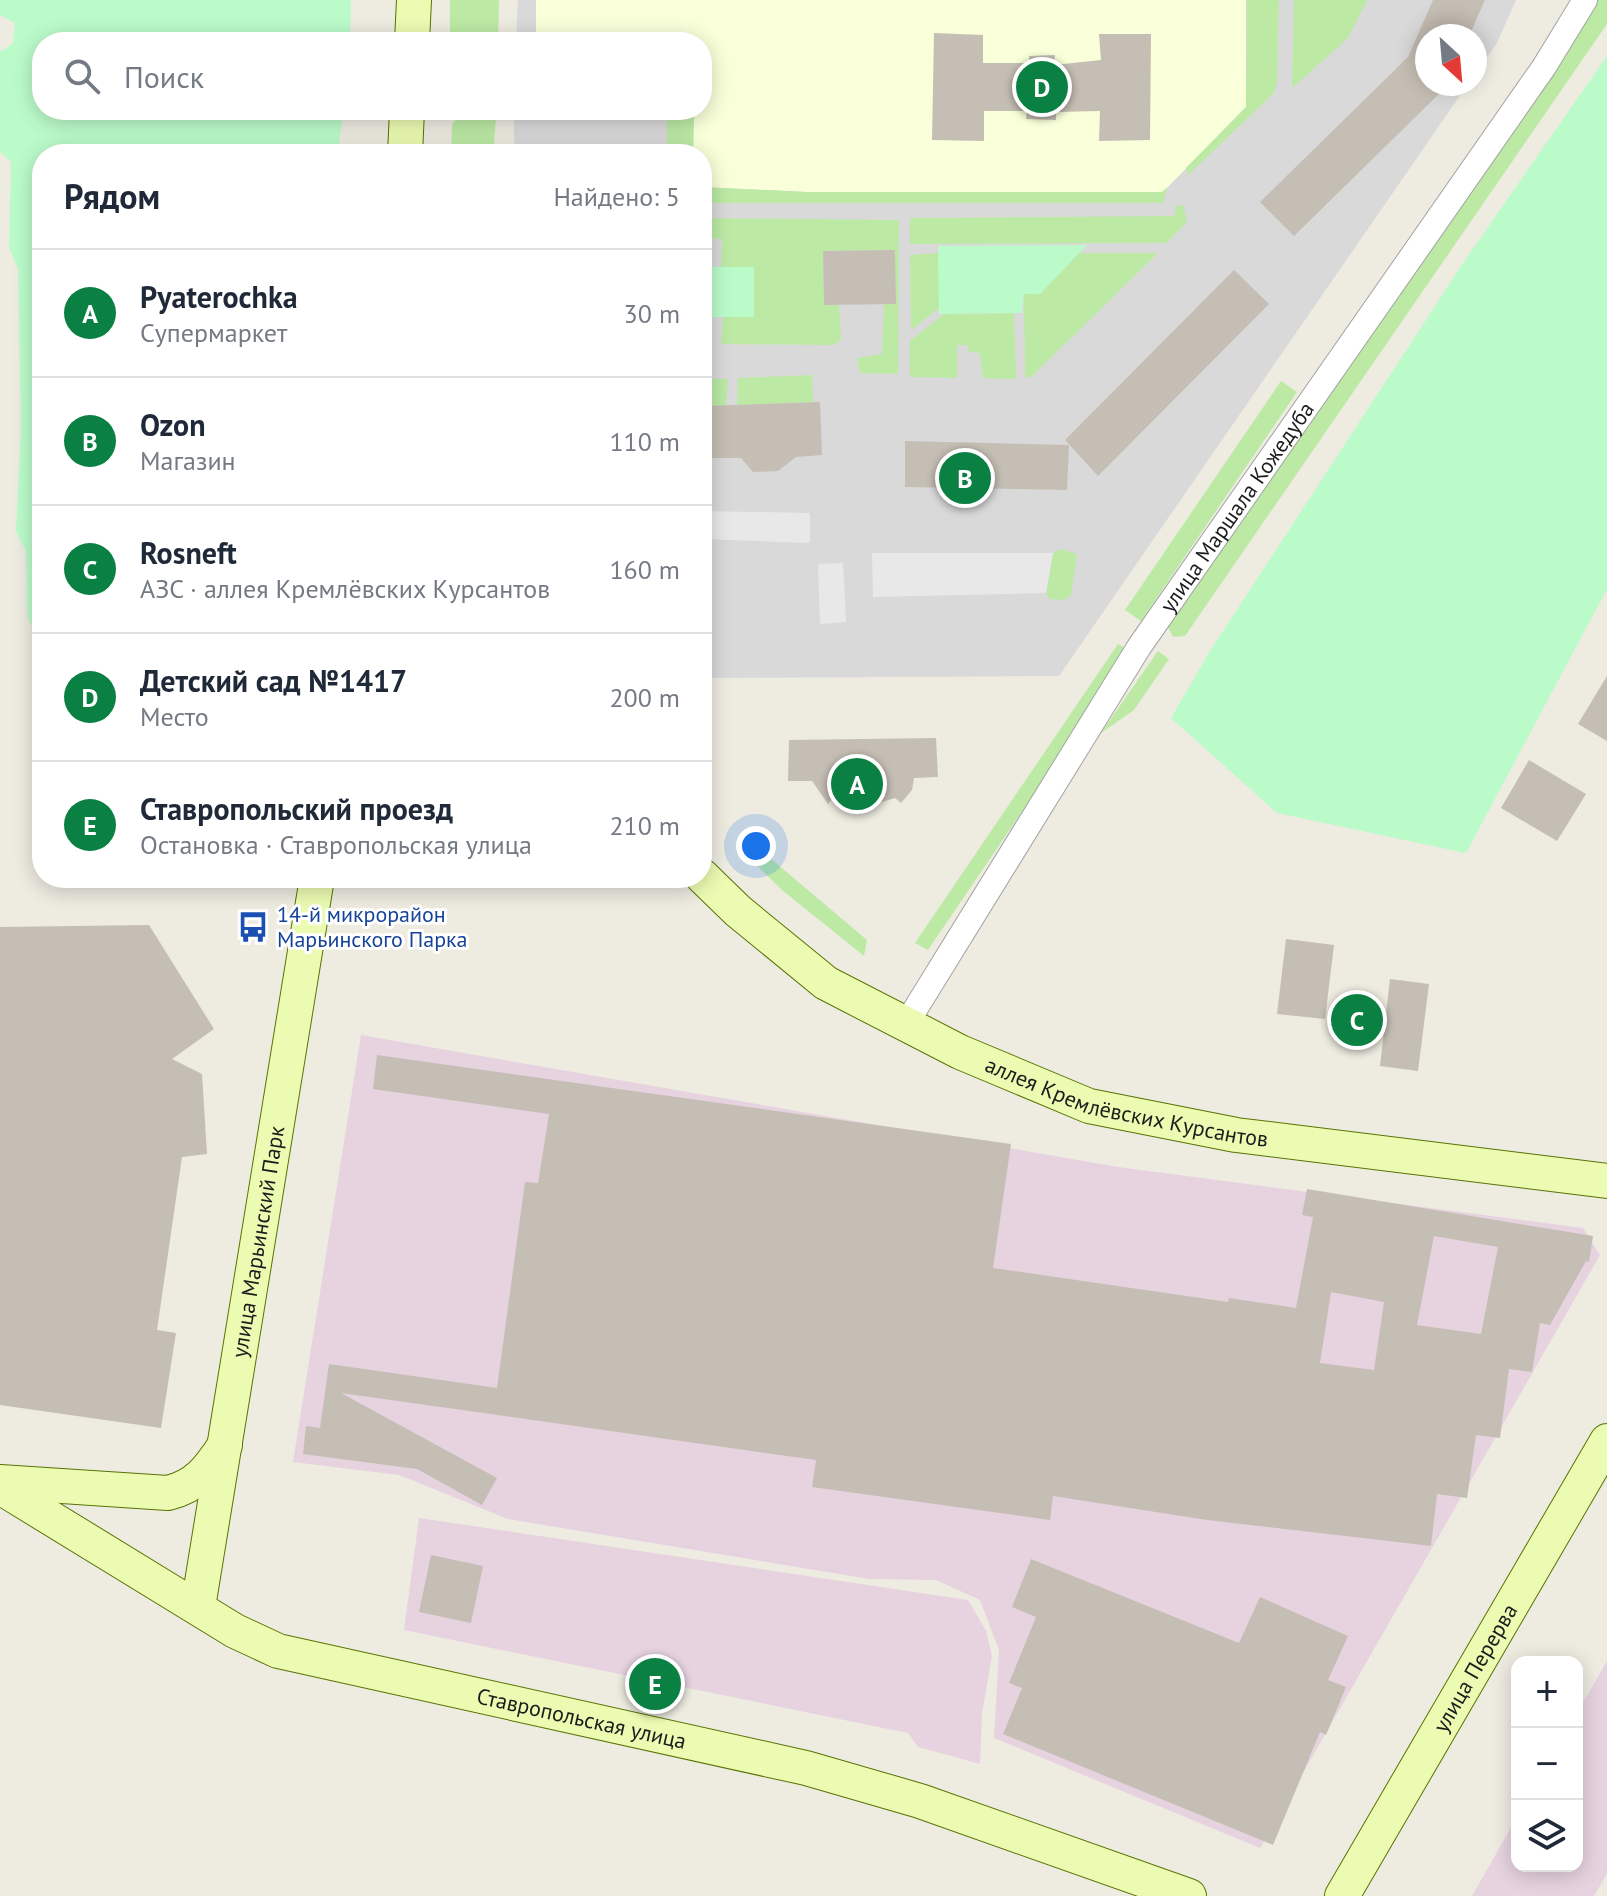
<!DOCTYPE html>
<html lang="ru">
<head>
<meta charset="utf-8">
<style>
	:root { --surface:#fff; --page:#f2f2f3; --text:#1f2937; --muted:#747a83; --line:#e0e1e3; --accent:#0b8043 }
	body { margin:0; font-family:"PT Sans",sans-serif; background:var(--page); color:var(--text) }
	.controls { position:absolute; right:24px; bottom:24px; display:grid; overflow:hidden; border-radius:16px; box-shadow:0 4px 20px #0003 }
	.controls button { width:72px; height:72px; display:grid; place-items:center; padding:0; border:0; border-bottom:2px solid var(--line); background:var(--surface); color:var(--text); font:40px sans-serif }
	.compass { position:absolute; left:1415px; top:24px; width:72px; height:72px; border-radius:50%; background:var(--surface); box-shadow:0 4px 20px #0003; rotate:154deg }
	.you { position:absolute; left:756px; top:846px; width:28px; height:28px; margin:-20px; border:6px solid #fff; border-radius:50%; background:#1a73e8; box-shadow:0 0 0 12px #1a73e833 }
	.badge { display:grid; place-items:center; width:52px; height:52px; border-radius:50%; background:var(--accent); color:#fff; font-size:26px; font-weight:700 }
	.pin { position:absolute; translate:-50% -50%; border:4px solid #fff; box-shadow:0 2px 8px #0006 }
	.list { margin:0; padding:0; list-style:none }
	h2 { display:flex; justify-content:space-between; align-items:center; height:104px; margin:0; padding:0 32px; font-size:34px }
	h2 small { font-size:26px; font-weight:400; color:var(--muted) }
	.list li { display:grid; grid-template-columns:52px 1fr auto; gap:24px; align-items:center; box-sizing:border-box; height:128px; padding:0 32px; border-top:2px solid var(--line) }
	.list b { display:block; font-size:30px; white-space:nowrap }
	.list p { margin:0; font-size:26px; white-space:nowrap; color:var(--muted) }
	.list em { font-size:26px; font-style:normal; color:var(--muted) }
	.icon { flex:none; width:44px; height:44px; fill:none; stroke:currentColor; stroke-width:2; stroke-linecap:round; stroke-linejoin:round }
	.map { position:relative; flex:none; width:1607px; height:1896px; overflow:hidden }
	.search { position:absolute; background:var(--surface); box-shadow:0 4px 20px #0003; left:32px; top:32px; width:680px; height:88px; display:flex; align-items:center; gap:20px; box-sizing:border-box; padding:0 28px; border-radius:32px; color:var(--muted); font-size:30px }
	.panel { position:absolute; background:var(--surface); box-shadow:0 4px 20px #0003; left:32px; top:144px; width:680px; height:744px; border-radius:32px }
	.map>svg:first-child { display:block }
	.residential { fill:#dad9d9 }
	.industrial { fill:#e7d3e0 }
	.education { fill:#f9ffd9 }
	.grass { fill:#bceaa5 }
	.park { fill:#bbfbca }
	.parking { fill:#e8e8e8 }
	.building { fill:#c5beb4; fill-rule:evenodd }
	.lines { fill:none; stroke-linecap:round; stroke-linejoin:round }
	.street-casing { stroke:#a3a3a3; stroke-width:26 }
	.secondary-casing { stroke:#577402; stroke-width:36 }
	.street { stroke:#fff; stroke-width:24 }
	.secondary { stroke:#ecfbb2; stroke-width:34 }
	.labels { text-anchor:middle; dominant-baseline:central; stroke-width:6; stroke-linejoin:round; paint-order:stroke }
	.street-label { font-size:22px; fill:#1c1c1c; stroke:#fff }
	.transit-label { font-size:22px; fill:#164399; stroke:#fff; text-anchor:start }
</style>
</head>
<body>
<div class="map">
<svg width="1607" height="1896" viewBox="0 0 1607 1896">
	<rect width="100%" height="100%" fill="#eeebe1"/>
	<polygon class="residential" points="518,0 1516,0 1497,43 1475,75 1475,36 1427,36 1427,84 1468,84 1059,676 702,678 702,154 515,154 514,137 514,110 702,110 702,42 516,42"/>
	<g class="industrial">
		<polygon points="361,1035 1118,1167 1583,1228 1600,1255 1260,1848 994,1738 999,1650 980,1600 936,1580 869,1579 508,1519 399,1475 293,1462"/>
		<polygon points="419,1518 968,1600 986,1631 992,1656 982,1713 980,1764 918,1747 908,1733 404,1630"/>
		<polygon points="1607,1661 1607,1874 1594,1896 1472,1896 1517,1817 1517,1866 1577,1866 1577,1713"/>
	</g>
	<polygon class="education" points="536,0 1246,0 1246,107 1163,192 807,192 702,187 702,154 693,154 694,110 702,110 702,42 536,42"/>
	<g class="grass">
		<polygon points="450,0 499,0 498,42 450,42"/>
		<polygon points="1247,0 1279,0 1277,84 1273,94 1188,175 1186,168 1246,107"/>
		<polygon points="1294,0 1367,0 1348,38 1292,88"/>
		<polygon points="1597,0 1607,0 1607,24 1185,636 1173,637 1168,627 1548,80"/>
		<polygon points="675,110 694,110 693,154 667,154 667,119"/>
		<polygon points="496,117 493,154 451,154 452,125 457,118"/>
		<polygon points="702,187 807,192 1162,192 1167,187 1163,203 702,203"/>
		<polygon points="1183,205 1187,222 1166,243 910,244 910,218 1174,216 1176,206"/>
		<polygon points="702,218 899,220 898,374 860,373 857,358 882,354 884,304 896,303 894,250 823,251 824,305 839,305 841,340 834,345 721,344 723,317 754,316 753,267 721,267 722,239 702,238"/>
		<polygon points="938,253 939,308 911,330 910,255"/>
		<polygon points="1079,253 1158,253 1031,377 1025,377 1024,294 1040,294"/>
		<polygon points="702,263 712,267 712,311 702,311"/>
		<polygon points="1014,313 1016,379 983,378 980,353 969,352 968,345 957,345 957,378 910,377 910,341 944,314"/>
		<rect x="702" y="317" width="10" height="27"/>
		<polygon points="812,375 813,402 737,405 738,378"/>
		<polygon points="702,379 728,379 726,406 702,406"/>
		<polygon points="1281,381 1297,392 1141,621 1125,610"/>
		<polygon points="1061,549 1077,554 1071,595 1064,600 1050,599 1046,594 1053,553"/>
		<polygon points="1118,644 1131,651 928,950 915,943"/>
		<polygon points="1158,651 1169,659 1134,710 1101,733"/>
		<polygon points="751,842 867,940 864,956 782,890 738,847"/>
	</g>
	<g class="park">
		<polygon points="0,0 351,0 350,42 42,42 42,110 343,110 338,154 42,154 42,737 34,728 41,704 41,650 27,615 26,551 16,532 21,426 18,269 9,248 11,162 0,152 0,52 13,43 15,23 0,15"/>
		<polygon points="1607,56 1607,589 1466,853 1277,813 1171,718 1210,651 1463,263"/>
		<polygon points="1087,245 1040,294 1024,294 1022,313 939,314 938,246"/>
		<rect x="712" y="267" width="42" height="50"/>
	</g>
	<g class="parking">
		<polygon points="702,511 810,513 810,543 702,539"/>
		<polygon points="872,553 1053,553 1046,593 873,597"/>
		<polygon points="843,563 846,622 820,624 818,564"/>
	</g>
	<g class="building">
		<polygon points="1433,0 1485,0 1469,36 1427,36 1427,84 1435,84 1442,91 1294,236 1260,202 1408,57"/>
		<polygon points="934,33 983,35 983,63 1029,63 1029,56 1055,55 1054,65 1101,60 1099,34 1151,34 1150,140 1099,141 1100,111 1056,112 1056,120 1026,119 1027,111 984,111 984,141 932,140"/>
		<polygon points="895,250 896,304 824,305 823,251"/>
		<polygon points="1234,270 1269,304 1098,476 1065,440"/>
		<polygon points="820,402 822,455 796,457 778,471 753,472 741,458 702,458 702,406"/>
		<polygon points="905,441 1069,445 1067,490 905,487"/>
		<polygon points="1607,676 1607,741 1578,724"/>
		<polygon points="936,738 938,777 914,778 912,790 901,803 895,798 869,806 854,806 832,799 828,804 812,781 788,781 789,740"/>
		<polygon points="1529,760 1586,794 1557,841 1501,808"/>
		<polygon points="149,925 214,1029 172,1059 202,1074 207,1154 182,1157 157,1330 176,1333 161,1428 0,1405 0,927"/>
		<polygon points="1286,939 1334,945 1325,1019 1277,1014"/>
		<polygon points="1390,979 1429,984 1418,1071 1380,1066"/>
		<path d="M377 1055 1011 1144 993 1268 1228 1302 1229 1298 1296 1308 1313 1217 1302 1215 1307 1189 1593 1236 1589 1262 1586 1261 1550 1325 1540 1323 1532 1372 1509 1369 1500 1438 1476 1435 1467 1498 1437 1494 1431 1546 1207 1520 1053 1496 1050 1520 812 1487 816 1460 341 1393 497 1478 482 1505 417 1469 303 1454 306 1426 320 1428 329 1364 497 1388 525 1182 538 1183 549 1114 373 1089ZM1434 1236 1498 1247 1481 1334 1417 1325ZM1331 1292 1384 1302 1374 1370 1320 1363Z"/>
		<polygon points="431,1555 483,1566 471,1623 419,1612"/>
		<polygon points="1031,1559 1239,1643 1260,1597 1348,1636 1328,1680 1346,1687 1326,1735 1320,1732 1273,1845 1003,1734 1022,1688 1009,1683 1036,1617 1012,1607"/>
	</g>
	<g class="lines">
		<defs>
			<g id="street">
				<path id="s1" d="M906 1024 1139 647 1544 67 1585 0"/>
			</g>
			<g id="secondary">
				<polyline points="412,42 414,0"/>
				<polyline points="405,154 407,110"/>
				<path id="s2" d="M702 876 738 911 826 983 960 1052 1089 1106 1236 1135 1607 1181"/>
				<path d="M0 1482 168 1493C197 1486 209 1469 225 1445"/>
				<path id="s3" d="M0 1487 235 1631 278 1651 806 1768 920 1801 1189 1896"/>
				<path id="s4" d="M198 1607 317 878"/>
				<path id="s5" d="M1342 1896 1607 1441"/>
			</g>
		</defs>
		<use href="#street" class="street-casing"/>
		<use href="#secondary" class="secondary-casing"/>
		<use href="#street" class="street"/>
		<use href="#secondary" class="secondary"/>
	</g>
	<defs>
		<symbol id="bus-bare" viewBox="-9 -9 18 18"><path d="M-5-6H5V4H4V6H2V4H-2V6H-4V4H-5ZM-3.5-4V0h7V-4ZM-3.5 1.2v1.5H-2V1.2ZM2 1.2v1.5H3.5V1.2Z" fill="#1a4fb4" stroke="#fff" stroke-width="2.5" paint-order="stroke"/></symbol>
	</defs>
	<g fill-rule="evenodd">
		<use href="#bus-bare" x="231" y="905" width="44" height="44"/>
	</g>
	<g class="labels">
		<g class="street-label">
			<text stroke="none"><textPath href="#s1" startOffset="614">улица Маршала Кожедуба</textPath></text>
			<text stroke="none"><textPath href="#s2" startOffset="490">аллея Кремлёвских Курсантов</textPath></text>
			<text stroke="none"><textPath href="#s4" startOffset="370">улица Марьинский Парк</textPath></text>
			<text stroke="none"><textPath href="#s5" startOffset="264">улица Перерва</textPath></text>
			<text stroke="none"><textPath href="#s3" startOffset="634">Ставропольская улица</textPath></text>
		</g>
		<g class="transit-label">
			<text x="277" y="914">14-й микрорайон<tspan x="277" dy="25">Марьинского Парка</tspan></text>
		</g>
	</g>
</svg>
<div class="controls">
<button>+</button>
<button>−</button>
<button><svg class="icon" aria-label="layers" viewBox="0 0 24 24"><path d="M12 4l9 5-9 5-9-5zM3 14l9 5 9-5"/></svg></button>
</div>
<svg class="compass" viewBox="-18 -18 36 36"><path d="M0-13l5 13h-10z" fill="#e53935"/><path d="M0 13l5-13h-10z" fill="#747a83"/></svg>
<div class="you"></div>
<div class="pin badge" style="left:857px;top:784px">A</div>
<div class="pin badge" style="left:965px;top:478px">B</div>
<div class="pin badge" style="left:1357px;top:1020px">C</div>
<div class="pin badge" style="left:1042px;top:87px">D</div>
<div class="pin badge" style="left:655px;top:1684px">E</div>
<div class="search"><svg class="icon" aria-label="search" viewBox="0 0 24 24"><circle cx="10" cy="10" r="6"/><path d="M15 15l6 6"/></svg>Поиск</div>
<section class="panel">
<h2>Рядом<small>Найдено: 5</small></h2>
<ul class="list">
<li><span class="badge">A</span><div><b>Pyaterochka</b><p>Супермаркет</p></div><em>30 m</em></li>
<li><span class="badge">B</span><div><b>Ozon</b><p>Магазин</p></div><em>110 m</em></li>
<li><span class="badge">C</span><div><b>Rosneft</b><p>АЗС · аллея Кремлёвских Курсантов</p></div><em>160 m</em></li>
<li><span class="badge">D</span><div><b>Детский сад №1417</b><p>Место</p></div><em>200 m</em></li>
<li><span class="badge">E</span><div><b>Ставропольский проезд</b><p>Остановка · Ставропольская улица</p></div><em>210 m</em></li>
</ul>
</section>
</div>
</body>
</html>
